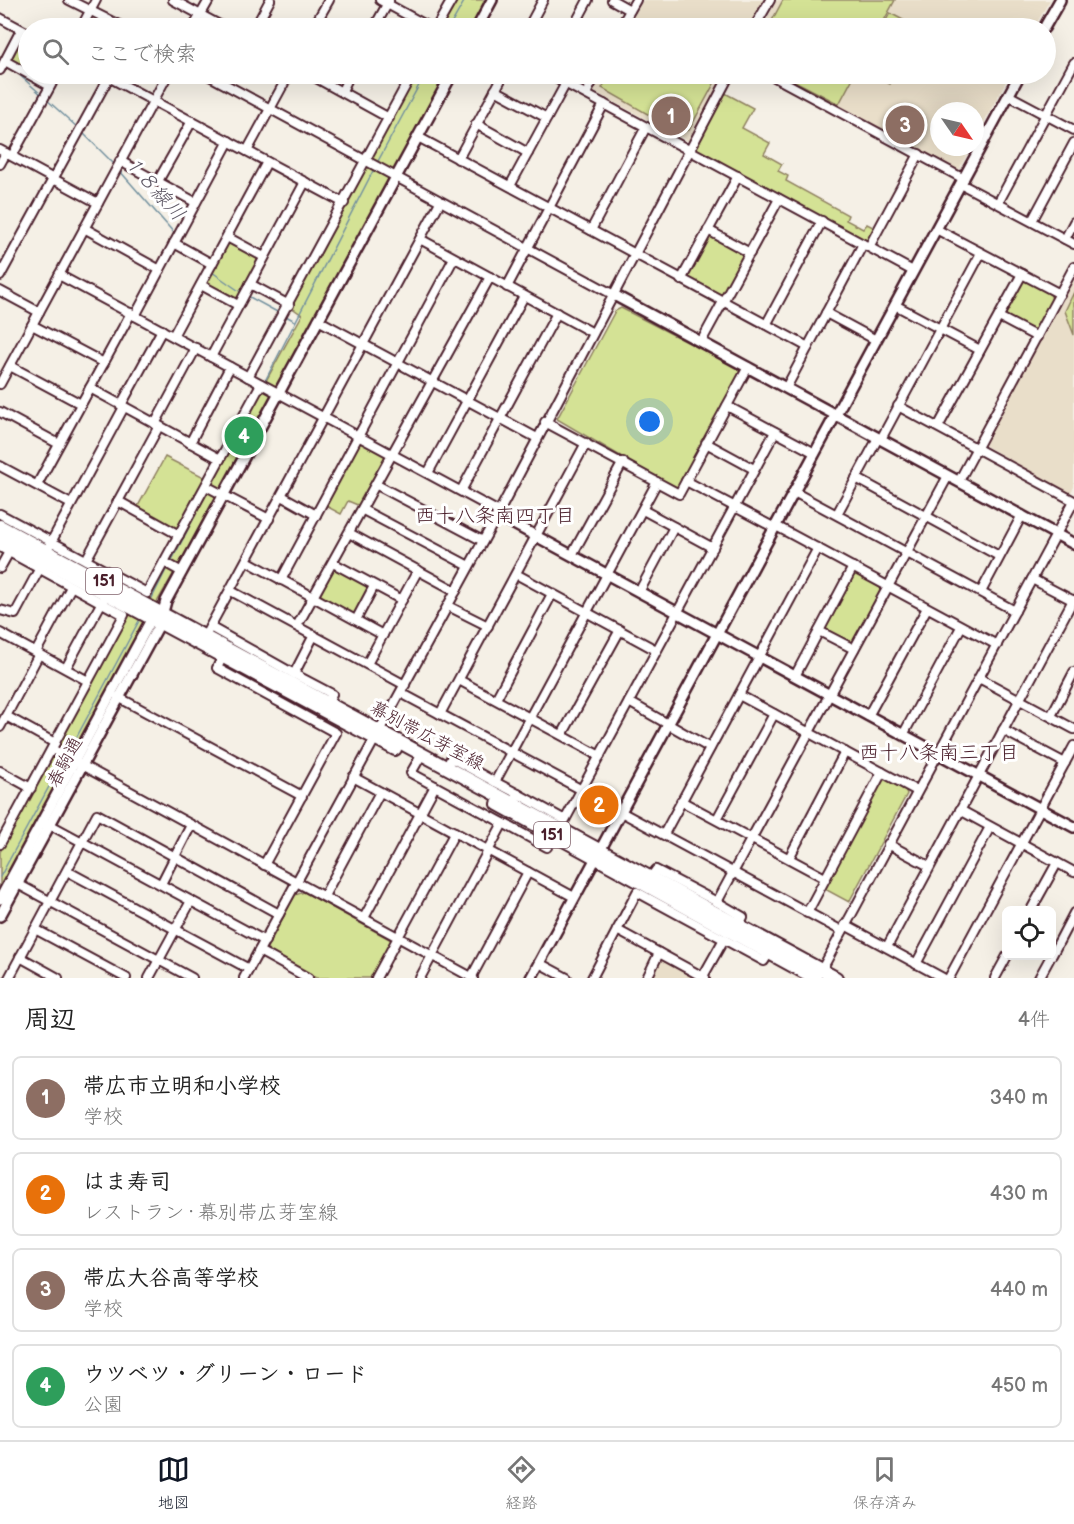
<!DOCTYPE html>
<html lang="ja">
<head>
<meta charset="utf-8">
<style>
	:root { --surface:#fff; --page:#f2f2f2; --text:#222; --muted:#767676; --line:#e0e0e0; --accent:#111827 }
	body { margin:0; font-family:"Balsamiq Sans","Klee One",sans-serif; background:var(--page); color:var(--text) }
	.controls { position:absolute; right:18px; bottom:18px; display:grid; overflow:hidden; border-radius:9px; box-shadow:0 6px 24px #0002 }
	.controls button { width:54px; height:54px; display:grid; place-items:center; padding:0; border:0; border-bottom:2px solid var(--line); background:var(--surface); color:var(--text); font:30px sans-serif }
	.compass { position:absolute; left:930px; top:102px; width:54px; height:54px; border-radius:50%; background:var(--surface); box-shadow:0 6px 24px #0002; rotate:124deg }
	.you { position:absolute; left:650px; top:422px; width:21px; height:21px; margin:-15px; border:4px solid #fff; border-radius:50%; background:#1a73e8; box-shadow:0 0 0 9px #1a73e833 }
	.badge { display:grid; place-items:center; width:39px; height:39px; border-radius:50%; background:var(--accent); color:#fff; font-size:20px; font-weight:700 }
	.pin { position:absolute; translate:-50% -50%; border:3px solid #fff; box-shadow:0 2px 6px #0006 }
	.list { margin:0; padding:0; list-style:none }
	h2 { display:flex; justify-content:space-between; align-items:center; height:78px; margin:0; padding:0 24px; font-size:26px }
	h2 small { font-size:20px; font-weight:400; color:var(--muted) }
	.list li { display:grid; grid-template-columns:39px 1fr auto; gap:18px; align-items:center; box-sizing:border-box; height:84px; margin:0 12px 12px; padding:0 12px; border:2px solid var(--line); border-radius:9px }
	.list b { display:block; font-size:22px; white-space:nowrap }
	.list p { margin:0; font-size:20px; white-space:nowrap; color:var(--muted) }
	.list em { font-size:20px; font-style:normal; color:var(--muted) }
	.icon { flex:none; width:33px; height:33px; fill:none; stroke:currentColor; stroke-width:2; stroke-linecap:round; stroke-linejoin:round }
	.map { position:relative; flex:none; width:1074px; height:978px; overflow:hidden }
	.search { position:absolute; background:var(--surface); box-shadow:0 6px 24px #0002; left:18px; right:18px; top:18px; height:66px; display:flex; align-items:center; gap:15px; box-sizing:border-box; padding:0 21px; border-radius:33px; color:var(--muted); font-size:22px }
	.sheet { height:462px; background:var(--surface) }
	nav { display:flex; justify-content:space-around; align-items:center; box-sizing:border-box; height:84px; border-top:2px solid var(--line); background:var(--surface); font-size:16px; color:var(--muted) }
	nav a { display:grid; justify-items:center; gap:3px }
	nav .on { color:var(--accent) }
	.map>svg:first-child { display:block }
	.built { fill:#e9dec9 }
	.green { fill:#d4e295; stroke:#8f8060; stroke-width:1.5 }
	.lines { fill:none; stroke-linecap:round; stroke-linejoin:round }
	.stream { stroke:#73919f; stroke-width:1.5 }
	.minor-casing { stroke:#4a1f2b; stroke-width:12 }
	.tertiary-casing { stroke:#4a1f2b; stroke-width:14 }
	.primary-casing { stroke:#4a1f2b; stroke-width:16 }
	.minor { stroke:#fff; stroke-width:8 }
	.tertiary { stroke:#fff; stroke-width:9 }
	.primary { stroke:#fff; stroke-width:12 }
	.labels { text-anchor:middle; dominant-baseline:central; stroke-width:6; stroke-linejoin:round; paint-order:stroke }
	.shield { fill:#fff; stroke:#80626b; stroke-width:1.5 }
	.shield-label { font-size:16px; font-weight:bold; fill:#4a1f2b }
	.street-label { font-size:18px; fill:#4a1f2b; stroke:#fff }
	.water-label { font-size:20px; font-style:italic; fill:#5e5865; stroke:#fff }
	.neighbourhood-label { font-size:20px; fill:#4a1f2b; stroke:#fff }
</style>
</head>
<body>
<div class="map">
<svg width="1074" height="978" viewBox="0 0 1074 978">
	<rect width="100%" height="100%" fill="#f5f0e6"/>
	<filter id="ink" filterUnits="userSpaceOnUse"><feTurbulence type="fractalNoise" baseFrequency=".0167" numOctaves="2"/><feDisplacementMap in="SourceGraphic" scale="12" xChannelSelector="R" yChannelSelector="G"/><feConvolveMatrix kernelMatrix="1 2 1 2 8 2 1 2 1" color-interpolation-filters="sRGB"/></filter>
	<g filter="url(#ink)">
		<g class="built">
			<polygon points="643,0 766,0 750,28 627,28"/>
			<polygon points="777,0 1050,0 1034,28 762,28"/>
			<polygon points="603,74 725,74 688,141 593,91"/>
			<polygon points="776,74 1010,74 975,139 975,111 939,111 939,147 971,147 958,171"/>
			<polygon points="1074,280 1074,487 1070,494 984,445"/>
			<polygon points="660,958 696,978 650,978"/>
		</g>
		<g class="green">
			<polygon points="456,0 486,0 470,28 441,28"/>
			<polygon points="783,0 895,0 880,28 768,28"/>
			<polygon points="890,13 918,28 882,28"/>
			<polygon points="24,34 28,36 28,71 9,58"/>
			<polygon points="417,74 446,74 221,492 143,626 0,890 0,852 129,611 138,615 302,315 291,307"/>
			<polygon points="610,74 714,74 716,80 689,130 679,132 602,88"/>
			<polygon points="781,74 855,74 839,104"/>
			<polygon points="869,74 896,74 890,84"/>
			<polygon points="723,92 753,108 742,128 770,143 764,154 782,164 778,171 788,176 786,181 848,215 846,220 863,229 867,224 875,228 867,242 696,150 694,147"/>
			<polygon points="712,235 746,253 724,295 720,297 688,280 686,275 707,237"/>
			<polygon points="229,242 261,258 239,299 207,284 206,281 225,243"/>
			<polygon points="1025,280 1050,294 1052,299 1038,328 1032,330 1007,317 1005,311 1019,283"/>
			<polygon points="1074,292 1074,335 1065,311"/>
			<polygon points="621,308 738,368 740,376 681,485 675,488 557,419 615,311"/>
			<polygon points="362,443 385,455 387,459 360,506 348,501 341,514 324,505 357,445"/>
			<polygon points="165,457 206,478 178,528 175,529 137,508"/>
			<polygon points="337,569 366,584 367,590 356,612 352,614 321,597 319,594 332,571"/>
			<polygon points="856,572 882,589 851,644 824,628 851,576"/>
			<polygon points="885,778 905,789 907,794 849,902 823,888 880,781"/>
			<polygon points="304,892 393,941 372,978 316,978 270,953 267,948 295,895"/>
		</g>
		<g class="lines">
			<g class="stream">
				<polyline points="449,28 465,0"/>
				<polyline points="15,71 43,96"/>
				<polyline points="46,99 78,128"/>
				<polyline points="81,131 114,164"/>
				<polyline points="377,163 425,74"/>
				<polyline points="119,170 175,234"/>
				<polyline points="212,272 242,293"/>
				<polyline points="246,295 279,313"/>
				<polyline points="284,315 295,321"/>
				<polyline points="265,381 374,169"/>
				<polyline points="211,485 224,460"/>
				<polyline points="171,562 209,489"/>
				<polyline points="150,602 168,566"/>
				<polyline points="67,755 140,619"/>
				<polyline points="0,877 64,759"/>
			</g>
			<defs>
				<g id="minor">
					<polyline points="69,0 125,28"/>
					<polyline points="173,0 225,28"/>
					<polyline points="380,0 431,28"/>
					<polyline points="612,0 630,10"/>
					<polyline points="0,18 28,33"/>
					<polyline points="81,28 96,0"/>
					<polyline points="193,28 209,0"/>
					<polyline points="255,28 270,0"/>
					<polyline points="313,28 329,0"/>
					<polyline points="374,28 389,1"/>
					<polyline points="436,28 452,0"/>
					<polyline points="528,28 543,0"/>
					<polyline points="573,28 588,0"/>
					<polyline points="620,28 636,0"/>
					<polyline points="754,28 770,0"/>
					<polyline points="5,61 50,86"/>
					<polyline points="0,70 21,30"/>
					<polyline points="103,74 344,203"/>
					<polyline points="206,74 614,295"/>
					<polyline points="309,74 389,118"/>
					<polyline points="548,74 913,271"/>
					<polyline points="769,74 964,179"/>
					<polyline points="495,90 547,118"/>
					<polyline points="342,91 350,74"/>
					<polyline points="586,94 596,74"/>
					<polyline points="1008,95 1074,130"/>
					<polyline points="476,124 528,153"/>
					<polyline points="418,137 808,347"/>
					<polyline points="0,150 98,203"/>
					<polyline points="247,151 289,74"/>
					<polyline points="12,156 57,74"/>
					<polyline points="458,159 504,74"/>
					<polyline points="120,161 195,202"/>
					<polyline points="0,164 6,153"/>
					<polyline points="158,181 192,121"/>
					<polyline points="961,184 1074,244"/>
					<polyline points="510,186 566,83"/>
					<polyline points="998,203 1074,63"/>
					<polyline points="1032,221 1074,143"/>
					<polyline points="84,228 160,270"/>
					<polyline points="936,229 1060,294"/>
					<polyline points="591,230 646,127"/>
					<polyline points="708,230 750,253"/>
					<polyline points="227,237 264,257"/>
					<polyline points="420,239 593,333"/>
					<polyline points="1065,239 1074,222"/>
					<polyline points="174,243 212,264"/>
					<polyline points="869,247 919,154"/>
					<polyline points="59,275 499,512"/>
					<polyline points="0,276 109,77"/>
					<polyline points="681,280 738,176"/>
					<polyline points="250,284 289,305"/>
					<polyline points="201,285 238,305"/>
					<polyline points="507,287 604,104"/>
					<polyline points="0,291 39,312"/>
					<polyline points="895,305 980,350"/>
					<polyline points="826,313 876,340"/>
					<polyline points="135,316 229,141"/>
					<polyline points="999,317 1037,337"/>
					<polyline points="318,320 537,438"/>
					<polyline points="32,325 104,363"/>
					<polyline points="766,325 822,221"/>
					<polyline points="173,336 267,162"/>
					<polyline points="701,342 779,199"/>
					<polyline points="211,357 305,182"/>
					<polyline points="10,366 81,404"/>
					<polyline points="248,377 412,74"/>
					<polyline points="0,384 168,74"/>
					<polyline points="90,388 220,459"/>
					<polyline points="786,388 863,244"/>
					<polyline points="121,405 162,330"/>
					<polyline points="727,406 815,453"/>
					<polyline points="0,412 59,444"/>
					<polyline points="545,422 679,494 748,367"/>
					<polyline points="155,424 196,348"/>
					<polyline points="938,427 1022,274"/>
					<polyline points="881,439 981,253"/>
					<polyline points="190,443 230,367"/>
					<polyline points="706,443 754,469"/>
					<polyline points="0,466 71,504"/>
					<polyline points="428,473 524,296"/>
					<polyline points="856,478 999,556"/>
					<polyline points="686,481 775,528"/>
					<polyline points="959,481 1074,267"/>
					<polyline points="37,485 131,313"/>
					<polyline points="377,485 483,541"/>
					<polyline points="206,486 269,519"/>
					<polyline points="461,491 557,313"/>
					<polyline points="794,492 1015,611"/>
					<polyline points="282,496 316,515"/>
					<polyline points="118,501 179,535"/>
					<polyline points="363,510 469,566"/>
					<polyline points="643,510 713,548"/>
					<polyline points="0,514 147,593 261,384"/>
					<polyline points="837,514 878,438"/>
					<polyline points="776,526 997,645"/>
					<polyline points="349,533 456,591"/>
					<polyline points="49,546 124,407"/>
					<polyline points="0,547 124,615 0,844"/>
					<polyline points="572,555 623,462"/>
					<polyline points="86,560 159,426"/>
					<polyline points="247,561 383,635"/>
					<polyline points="164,562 182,572"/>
					<polyline points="333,563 402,600"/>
					<polyline points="0,568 9,552"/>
					<polyline points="516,574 656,650"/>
					<polyline points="1032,579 1074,601"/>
					<polyline points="281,580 454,258"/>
					<polyline points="231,591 405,685"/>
					<polyline points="639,592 674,527"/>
					<polyline points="981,592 1022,515"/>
					<polyline points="448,606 488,626"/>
					<polyline points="0,610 15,614 41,566"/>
					<polyline points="356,620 374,586"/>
					<polyline points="297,626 490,277"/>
					<polyline points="210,627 294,674"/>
					<polyline points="819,631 854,649"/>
					<polyline points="0,633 88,681"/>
					<polyline points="314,635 294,674 332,694 325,706"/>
					<polyline points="205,636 440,202"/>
					<polyline points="36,652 71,587"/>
					<polyline points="39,654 6,716 55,743"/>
					<polyline points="224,654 217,668 336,733 264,865"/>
					<polyline points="367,664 418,570"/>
					<polyline points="66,668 104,598"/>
					<polyline points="795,676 853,567"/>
					<polyline points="979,678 1074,729"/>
					<polyline points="459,680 600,756"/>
					<polyline points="401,693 582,790"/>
					<polyline points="739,695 917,791"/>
					<polyline points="118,697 302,796"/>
					<polyline points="496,699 552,594"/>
					<polyline points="629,702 710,748"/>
					<polyline points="440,714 586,443"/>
					<polyline points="868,716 927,608"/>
					<polyline points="1051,716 1074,672"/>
					<polyline points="0,727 6,716"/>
					<polyline points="1003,730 1065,763"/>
					<polyline points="562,735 620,630"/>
					<polyline points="903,735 961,627"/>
					<polyline points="52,749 473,978"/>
					<polyline points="422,754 411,773 547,847 553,836"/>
					<polyline points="447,767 451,758 495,782"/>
					<polyline points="0,771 31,788"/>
					<polyline points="353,777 574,897"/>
					<polyline points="518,794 495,782 657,482"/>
					<polyline points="681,801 825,878"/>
					<polyline points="511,806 518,794 565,820 775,432"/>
					<polyline points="960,810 1074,872"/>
					<polyline points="621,812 842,931"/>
					<polyline points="717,819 774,714"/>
					<polyline points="47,823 265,941"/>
					<polyline points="664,834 818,548"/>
					<polyline points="888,844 929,866"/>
					<polyline points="789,858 845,752"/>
					<polyline points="67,871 249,969"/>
					<polyline points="651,877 656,870 717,902"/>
					<polyline points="14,882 192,978"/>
					<polyline points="161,884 191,825"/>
					<polyline points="324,896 380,792"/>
					<polyline points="1031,910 1057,863"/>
					<polyline points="807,913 882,772"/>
					<polyline points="364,918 435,786"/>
					<polyline points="845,925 943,978"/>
					<polyline points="738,927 743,917 717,902 948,476"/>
					<polyline points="35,929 126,978"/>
					<polyline points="617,930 705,978"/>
					<polyline points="887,947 1073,600"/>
					<polyline points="259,951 308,978"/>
					<polyline points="1052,955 1074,913"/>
					<polyline points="20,957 58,978"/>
					<polyline points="539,963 567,978"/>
					<polyline points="916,964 990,827"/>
					<polyline points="820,973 1074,501 898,406"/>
					<polyline points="9,978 97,814 279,914"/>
					<polyline points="149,978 191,901"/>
					<polyline points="244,978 499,512 730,74"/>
					<polyline points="376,978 455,832"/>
					<polyline points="420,978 503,823"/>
					<polyline points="471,978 528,872"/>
					<polyline points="592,978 637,892 764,961 769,953"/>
					<polyline points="647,978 659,953"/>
					<polyline points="702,978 724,939"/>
					<polyline points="949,978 1074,746"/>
					<polyline points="995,978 1007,956"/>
					<polyline points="1039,978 1051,956"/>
				</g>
				<g id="tertiary">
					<polyline points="477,28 492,0"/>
					<polyline points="1044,28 1060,0"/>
					<polyline points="614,295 1074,544"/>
					<polyline points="497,515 1074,827"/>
					<polyline points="0,899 152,618 156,615"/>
					<polyline points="0,916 160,623 166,601 452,74"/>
					<polyline points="531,978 1020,74"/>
				</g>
				<g id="primary">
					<polyline points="0,526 836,978"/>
					<polyline points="0,537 395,749"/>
					<polyline points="498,804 815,978"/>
				</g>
			</defs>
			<use href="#minor" class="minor-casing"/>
			<use href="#tertiary" class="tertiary-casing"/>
			<use href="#primary" class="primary-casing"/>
			<use href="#minor" class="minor"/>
			<use href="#tertiary" class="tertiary"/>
			<use href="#primary" class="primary"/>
		</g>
	</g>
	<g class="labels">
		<g class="shield">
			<rect x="86" y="568" width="36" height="26" rx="4.5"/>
			<rect x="534" y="822" width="36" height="26" rx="4.5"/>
		</g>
		<g class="shield-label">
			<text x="104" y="581">151</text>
			<text x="552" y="835">151</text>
		</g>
		<g class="street-label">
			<text transform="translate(427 736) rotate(28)">幕別帯広芽室線</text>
			<text transform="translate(65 762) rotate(-62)">春駒通</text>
		</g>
		<g class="water-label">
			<text transform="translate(154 188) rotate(48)">１８線川</text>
		</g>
		<g class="neighbourhood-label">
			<text x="495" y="516">西十八条南四丁目</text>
			<text x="939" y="753">西十八条南三丁目</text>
		</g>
	</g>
</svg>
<div class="controls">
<button><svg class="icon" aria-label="locate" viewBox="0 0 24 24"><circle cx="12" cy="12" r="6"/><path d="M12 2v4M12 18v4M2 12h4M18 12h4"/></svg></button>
</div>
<svg class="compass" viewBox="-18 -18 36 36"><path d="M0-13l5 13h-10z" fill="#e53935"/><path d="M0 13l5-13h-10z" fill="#767676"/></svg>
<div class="you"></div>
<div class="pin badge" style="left:671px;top:116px;background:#8d6e63">1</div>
<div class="pin badge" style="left:599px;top:805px;background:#e8710a">2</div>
<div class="pin badge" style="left:905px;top:125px;background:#8d6e63">3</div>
<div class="pin badge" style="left:244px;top:436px;background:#2e9e5b">4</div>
<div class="search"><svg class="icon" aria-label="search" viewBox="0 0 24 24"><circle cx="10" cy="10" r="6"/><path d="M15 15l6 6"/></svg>ここで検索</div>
</div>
<section class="sheet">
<h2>周辺<small>4件</small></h2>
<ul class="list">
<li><span class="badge" style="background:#8d6e63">1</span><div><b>帯広市立明和小学校</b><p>学校</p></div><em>340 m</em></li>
<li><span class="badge" style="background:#e8710a">2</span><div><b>はま寿司</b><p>レストラン · 幕別帯広芽室線</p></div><em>430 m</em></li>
<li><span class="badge" style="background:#8d6e63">3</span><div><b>帯広大谷高等学校</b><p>学校</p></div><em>440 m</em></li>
<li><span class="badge" style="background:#2e9e5b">4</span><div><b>ウツベツ・グリーン・ロード</b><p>公園</p></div><em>450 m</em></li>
</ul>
</section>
<nav>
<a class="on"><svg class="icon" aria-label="map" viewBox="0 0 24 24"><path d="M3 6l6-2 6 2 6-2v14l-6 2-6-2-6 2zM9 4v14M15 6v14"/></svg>地図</a>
<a><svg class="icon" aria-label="directions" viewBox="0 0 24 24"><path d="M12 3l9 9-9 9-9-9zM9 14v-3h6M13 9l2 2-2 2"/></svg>経路</a>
<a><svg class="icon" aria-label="saved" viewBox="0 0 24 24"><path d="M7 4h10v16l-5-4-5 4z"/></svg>保存済み</a>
</nav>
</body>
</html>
